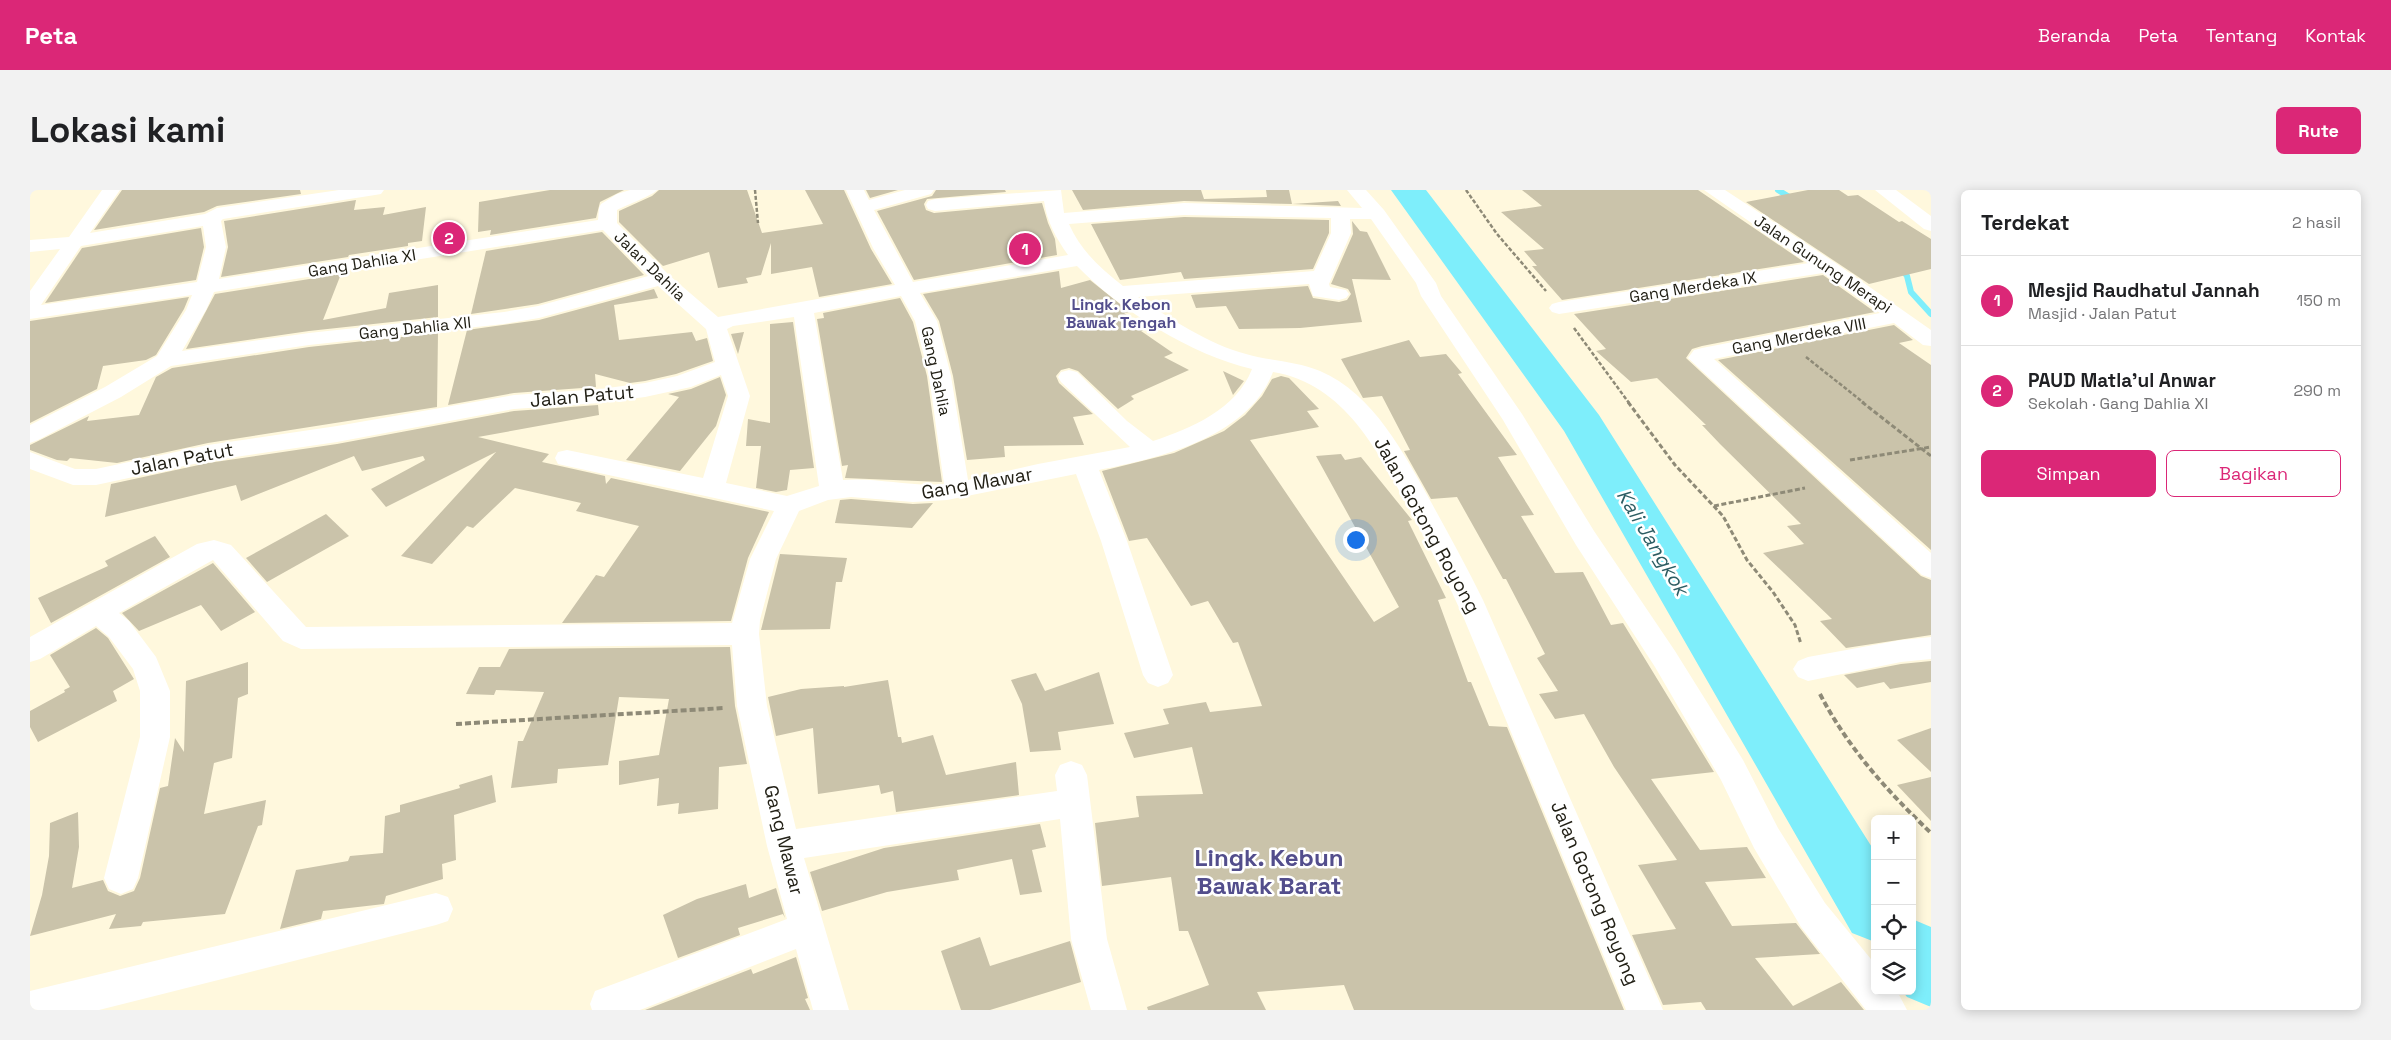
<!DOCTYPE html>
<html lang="id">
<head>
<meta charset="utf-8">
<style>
	:root { --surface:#fff; --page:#f2f2f2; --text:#202124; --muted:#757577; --line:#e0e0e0; --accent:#db2777 }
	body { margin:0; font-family:"Space Grotesk",sans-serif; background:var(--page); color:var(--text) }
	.controls { position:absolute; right:15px; bottom:15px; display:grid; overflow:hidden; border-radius:8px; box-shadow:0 2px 12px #0003 }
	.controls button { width:45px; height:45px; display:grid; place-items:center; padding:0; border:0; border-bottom:1px solid var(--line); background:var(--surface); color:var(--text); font:25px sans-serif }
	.you { position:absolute; left:1325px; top:349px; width:18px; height:18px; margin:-12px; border:4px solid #fff; border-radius:50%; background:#1a73e8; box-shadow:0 0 0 8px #1a73e833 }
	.badge { display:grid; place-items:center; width:32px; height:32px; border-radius:50%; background:var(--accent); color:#fff; font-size:16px; font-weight:700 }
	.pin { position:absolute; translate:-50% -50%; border:2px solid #fff; box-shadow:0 1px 5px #0006 }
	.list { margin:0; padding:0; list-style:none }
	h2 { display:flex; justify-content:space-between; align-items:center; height:65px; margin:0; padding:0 20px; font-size:21px }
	h2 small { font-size:16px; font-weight:400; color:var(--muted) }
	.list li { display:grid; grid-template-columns:32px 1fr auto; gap:15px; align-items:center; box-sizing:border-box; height:90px; padding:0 20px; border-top:1px solid var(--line) }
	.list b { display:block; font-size:19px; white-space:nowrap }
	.list p { margin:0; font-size:16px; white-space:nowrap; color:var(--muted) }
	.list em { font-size:16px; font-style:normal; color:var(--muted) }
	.actions { display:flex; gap:10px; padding:15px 20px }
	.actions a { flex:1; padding:11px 0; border:1px solid var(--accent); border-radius:8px; text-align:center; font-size:18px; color:var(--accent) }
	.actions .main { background:var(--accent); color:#fff }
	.icon { flex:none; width:28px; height:28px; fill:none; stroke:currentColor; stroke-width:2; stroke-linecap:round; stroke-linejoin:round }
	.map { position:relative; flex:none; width:1901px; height:820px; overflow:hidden; border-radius:8px }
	header { display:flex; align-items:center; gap:30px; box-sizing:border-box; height:70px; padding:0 25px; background:var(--accent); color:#fff }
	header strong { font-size:24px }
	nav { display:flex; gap:28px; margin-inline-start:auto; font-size:18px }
	.intro { display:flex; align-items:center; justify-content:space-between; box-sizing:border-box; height:120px; padding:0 30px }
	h1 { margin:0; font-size:35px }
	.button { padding:12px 22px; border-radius:8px; background:var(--accent); color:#fff; font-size:18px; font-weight:700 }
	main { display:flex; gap:30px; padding:0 30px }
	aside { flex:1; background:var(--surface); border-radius:8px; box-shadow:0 2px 12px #0003 }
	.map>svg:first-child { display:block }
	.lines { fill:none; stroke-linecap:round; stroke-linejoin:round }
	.stream { stroke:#7eeefb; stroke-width:6 }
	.river { fill:#7eeefb; fill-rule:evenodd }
	.building { fill:#cac3aa }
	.path-far2 { stroke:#8e8a77; stroke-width:2.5; stroke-dasharray:4 2; stroke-linecap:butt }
	.path-far1 { stroke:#8e8a77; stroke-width:3; stroke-dasharray:5 2.5; stroke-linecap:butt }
	.path { stroke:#8e8a77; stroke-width:4; stroke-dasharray:6 3; stroke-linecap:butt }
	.minor { fill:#fff; fill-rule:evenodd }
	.labels { text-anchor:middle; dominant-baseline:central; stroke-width:5; stroke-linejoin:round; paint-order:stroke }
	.far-street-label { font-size:16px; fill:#222016; stroke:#fff }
	.far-neighbourhood-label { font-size:16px; font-weight:bold; fill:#534e8c; stroke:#fff }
	.street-label { font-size:19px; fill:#222016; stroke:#fff }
	.water-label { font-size:20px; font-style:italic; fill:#2d5d63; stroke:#fff }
	.near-neighbourhood-label { font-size:24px; font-weight:bold; fill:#534e8c; stroke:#fff }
</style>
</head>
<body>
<header>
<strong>Peta</strong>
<nav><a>Beranda</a><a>Peta</a><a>Tentang</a><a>Kontak</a></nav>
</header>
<div class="intro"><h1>Lokasi kami</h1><a class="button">Rute</a></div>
<main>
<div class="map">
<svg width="1901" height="820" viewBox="0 0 1901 820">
	<rect width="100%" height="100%" fill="#fff8dd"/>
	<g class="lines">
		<g class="stream">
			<polyline points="1748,0 1764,10"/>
			<polyline points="1870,77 1877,86 1881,102 1901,124"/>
		</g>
		<g class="river">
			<polygon points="1361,0 1396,0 1569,225 1845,662 1845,752 1822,743 1534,241"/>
			<polygon points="1882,729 1901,737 1901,817 1877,807 1872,801 1882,801"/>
		</g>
	</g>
	<g class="building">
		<polygon points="92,0 270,0 271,4 187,16 174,22 64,40"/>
		<polygon points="520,0 594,0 570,12 566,28 460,45 461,40 448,42 449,12"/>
		<polygon points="629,0 717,0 732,43 793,34 775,0 814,0 841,59 862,94 789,107 782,77 741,84 741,53 731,85 716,88 718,93 688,98 679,62 633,76 589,32 589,21 622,6"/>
		<polygon points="836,0 868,0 840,8"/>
		<polygon points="906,0 975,0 976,2 897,9 894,14 896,20 904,23 1012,13 1018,33 1025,49 1027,65 884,90 847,21 902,6"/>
		<polygon points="1042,0 1171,0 1174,9 1237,7 1236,0 1259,0 1262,14 1154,11 1053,20"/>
		<polygon points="1492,0 1668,0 1774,72 1532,110 1502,76 1507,76 1494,61 1514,59 1471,22 1512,16"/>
		<polygon points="1778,0 1809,0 1818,6 1828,5 1869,32 1872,31 1901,49 1901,79 1839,94 1716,12"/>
		<polygon points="326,10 324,20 355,17 353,25 396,17 392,51 378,53 378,56 319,65 318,67 191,87 198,57 194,31"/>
		<polygon points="1308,11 1311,16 1262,14"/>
		<polygon points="1154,27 1299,30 1299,43 1283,79 1154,89 1151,82 1090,90 1061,34"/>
		<polygon points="1322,31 1330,41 1337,42 1361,90 1322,89 1332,132 1270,138 1209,139 1196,116 1166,118 1161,105 1278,96 1283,108 1309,112 1317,110 1321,104 1318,99 1301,94 1323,44"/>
		<polygon points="171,38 174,57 166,90 15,113 52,58"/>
		<polygon points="572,42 614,85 508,114 441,124 456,61"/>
		<polygon points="1029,81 1031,98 1060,90 1100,122 1094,123 1116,139 1111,141 1143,163 1134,167 1159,180 1101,206 1104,209 1088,219 1048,181 1039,178 1031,180 1026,186 1029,193 1063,224 1043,227 1054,255 974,256 975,267 937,270 923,186 909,131 893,104"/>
		<polygon points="311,84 293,130 356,118 359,103 408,95 408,127 279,141 156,159 185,104"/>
		<polygon points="1793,85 1845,122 1672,156 1662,159 1656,168 1891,386 1901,390 1901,445 1816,458 1790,431 1802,429 1733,363 1774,354 1757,336 1771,334 1690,254 1672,235 1676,235 1627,188 1601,192 1566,161 1576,159 1544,124"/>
		<polygon points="624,99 628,108 584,115 589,150 662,142 666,151 677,148 683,171 646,184 615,191 600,193 565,184 566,197 484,203 418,215 437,140 509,130"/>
		<polygon points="159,107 154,119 126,165 116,170 73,176 67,199 0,233 0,131"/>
		<polygon points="870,108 883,132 897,186 912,292 815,288 818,275 812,276 787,129 794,128 793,123"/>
		<polygon points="763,132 784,278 760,280 757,300 746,302 726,298 731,256 716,256 718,229 740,233 740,134"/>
		<polygon points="1864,135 1883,150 1869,153 1901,175 1901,360 1688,170"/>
		<polygon points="714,142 708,164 701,144"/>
		<polygon points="408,143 407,217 178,253 87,273 40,268 37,271 27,270 0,260 0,255 59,226 57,231 109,225 126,187 142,178 279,157"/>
		<polygon points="1379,150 1390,167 1416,164 1432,183 1428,184 1487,265 1468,267 1504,325 1491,326 1525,383 1553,382 1581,435 1593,433 1684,582 1621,589 1670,660 1717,657 1736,688 1675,692 1702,736 1766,733 1790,764 1725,768 1763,816 1811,792 1834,820 1676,820 1671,812 1633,815 1602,745 1646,739 1608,675 1647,670 1584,577 1554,524 1525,529 1509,504 1528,501 1507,468 1515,464 1476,389 1473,389 1427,307 1401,309 1374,261 1380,260 1352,206 1333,208 1311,169"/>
		<polygon points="1193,181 1214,191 1203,205"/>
		<polygon points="1251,186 1259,188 1289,219 1277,221 1289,237 1220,250 1344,432 1369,417 1286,266 1311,264 1315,270 1331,267 1382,330 1378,331 1416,408 1408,410 1438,492 1441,492 1459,536 1477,537 1594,820 1324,820 1314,795 1227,802 1236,820 1118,820 1117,817 1179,795 1158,741 1149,741 1141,687 1072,696 1065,633 1109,627 1106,606 1173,604 1162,557 1104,568 1094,543 1139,534 1133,519 1176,512 1180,522 1232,516 1208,452 1203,453 1178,411 1161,416 1117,348 1099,351 1072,281 1144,263 1194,241 1215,225 1232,206 1242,189"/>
		<polygon points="690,187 696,205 686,236 650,281 596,270 649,207 638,204 661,199"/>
		<polygon points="568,215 569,225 448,247 519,264 512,272 575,286 576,294 581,288 739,322 718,368 701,431 532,433 566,385 574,387 609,336 546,321 551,313 485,298 443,338 437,336 402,374 371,366 466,262 356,317 341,299 395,270 393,266 332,281 324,266 211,311 206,295 75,327 81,294 178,273 307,254 484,221"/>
		<polygon points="821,309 883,314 903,313 882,338 805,333 810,310"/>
		<polygon points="296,324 319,346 237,392 216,368"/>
		<polygon points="125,346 140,367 21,433 8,408 78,376 75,371"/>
		<polygon points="750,364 817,368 812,392 806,392 800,439 731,440"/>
		<polygon points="183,373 225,422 191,441 171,415 109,441 92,423"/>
		<polygon points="66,438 78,448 104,489 83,501 87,511 8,552 0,537 0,521 35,502 34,500 40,497 20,465"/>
		<polygon points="700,457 705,516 717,574 689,577 688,619 648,624 649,613 627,616 629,588 589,595 589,571 629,565 639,509 589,507 578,575 528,579 527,593 481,598 488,551 493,551 514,502 466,500 464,505 436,504 449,477 470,477 479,459"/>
		<polygon points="1901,471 1901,492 1860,499 1854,492 1827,498 1814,485 1871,474"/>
		<polygon points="218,472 218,504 208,508 202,568 184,573 174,624 236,610 232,635 228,636 195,724 113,732 111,736 79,739 86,724 0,746 12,705 19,666 20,633 48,622 49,657 42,698 73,690 78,701 90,706 104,701 110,688 130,598 138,596 145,548 154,562 156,491"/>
		<polygon points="1069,482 1084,534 1028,542 1031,560 1000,562 992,514 981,490 1006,483 1015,501"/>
		<polygon points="858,490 868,547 871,547 872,553 903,545 916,585 986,572 989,605 866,622 863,601 851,604 849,595 788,604 783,538 746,546 738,507 771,499 814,496 814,497"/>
		<polygon points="1901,538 1901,582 1867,550"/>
		<polygon points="462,585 466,612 424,625 426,670 412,674 413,689 356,706 354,714 293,721 291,729 250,739 266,680 318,671 320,666 353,663 355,626 370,622 370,615 430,598 429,595"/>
		<polygon points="1901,587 1901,631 1867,595"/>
		<polygon points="1010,634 1016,657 1002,660 1012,702 990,705 982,669 927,680 929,690 857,702 792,721 780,682 854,658"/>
		<polygon points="716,694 719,708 746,698 755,728 753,724 708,738 710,745 648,768 633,725 667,709"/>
		<polygon points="950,747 960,776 1040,751 1051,792 960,820 931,820 911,761"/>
		<polygon points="766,767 778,808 775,809 780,820 615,820 721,779 723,784"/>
	</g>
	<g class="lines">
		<g class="path-far2">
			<polyline points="725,0 728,33"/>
			<polyline points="1436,0 1467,44 1516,101"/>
			<polyline points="1544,138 1599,213"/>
			<polyline points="1776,167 1834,213"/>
		</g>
		<g class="path-far1">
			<polyline points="1598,212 1645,275 1693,326 1717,370 1743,402 1765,435 1771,454"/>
			<polyline points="1832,212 1901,266"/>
			<polyline points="1820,270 1901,257"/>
			<polyline points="1684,316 1775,298"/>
		</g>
		<g class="path">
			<path d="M1790 504C1818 558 1857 601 1901 643"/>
			<polyline points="426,534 694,518"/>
		</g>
		<g class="minor">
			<path d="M72 0H90L60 43 175 24 187 18 309 0H354L351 4 345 5 193 29 191 31 196 57 189 89 568 30 569 18 571 14 587 4 600 0H627C624 5 596 15 587 20V33L639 85 688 127 865 95 843 58 816 0H834L839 10 875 0H904L901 4 844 20 883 92 1038 65C1026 48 1017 32 1014 11L905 21 898 19 896 15 898 11 905 9 1031 0 1034 23 1154 13 1332 18 1317 0H1336L1354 20 1406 93 1411 106 1492 224 1564 341 1645 461 1713 570 1748 638 1795 713 1845 774V801H1867L1877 820H1836L1771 737 1724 658 1691 590 1625 477 1546 355 1473 230 1391 106 1386 93 1341 29H1320L1321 43 1299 94 1300 97 1316 100 1319 104 1316 108 1309 110 1283 106 1279 94 1108 107C1139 128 1180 155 1216 164 1240 171 1266 171 1290 181 1344 204 1374 264 1401 312 1419 345 1437 377 1453 410L1633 820H1596L1435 431C1419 394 1400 358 1381 322 1349 264 1316 194 1243 182 1218 248 1129 268 1069 280L1097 351 1143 485 1138 493 1128 497 1118 493 1113 485 1071 351 1046 284 917 310 883 312 821 307 798 310 769 321 746 369 730 430 729 444 737 516 766 639 1027 601 1025 585 1030 575 1041 571 1052 575 1057 585 1077 749 1097 820H1061L1041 749 1030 629 774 668 819 820H783L766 759 610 820H562L560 814 565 801 757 729 737 656 707 516 702 455 271 459 253 451 183 370 89 423 99 431 126 467 140 501V547L108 688 103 699 91 704 79 699 74 688 110 547V501L103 479 79 447 66 436 10 469 0 472V447L167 354 184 350 201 355 276 437 702 433 720 369 744 321 537 276 528 274 525 268 528 262 537 260 673 288 698 206 691 185 661 197 615 207 570 213 484 219 307 252 178 271 66 295H43L0 279V262L45 279H66L178 255 307 236 484 205 570 199 615 193 647 186 685 172 676 139 628 96 509 128 474 134 279 155 141 176 91 207 8 250 0 253V235L75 197 127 166 156 120 162 105 0 129V101L30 59 0 62V50L39 47ZM1154 25 1301 28V43L1284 81 1093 96C1070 78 1051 61 1039 34ZM173 36 176 57 167 92 11 115 51 56ZM573 40 618 86 508 116 474 122 279 143 152 161 176 120 184 102ZM1047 76C1090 120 1161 165 1222 179 1207 219 1160 239 1123 251L1097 231 1047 182 1039 180 1031 182 1028 187 1031 192 1100 257 1008 274 938 290 921 186 907 131 890 103ZM871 106 885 131 899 186 914 294C880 297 846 287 813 290L784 123ZM764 127 789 296 757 306 696 293 720 206 697 139 703 136Z"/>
			<polygon points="1674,0 1695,0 1804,72 1901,140 1901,156 1893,155 1864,133 1684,169 1901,363 1901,388 1892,385 1658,168 1664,160 1672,158 1850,123 1793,83 1529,124 1522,122 1519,118 1522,114 1529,112 1779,73"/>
			<polygon points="1845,0 1866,0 1901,26 1901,41 1894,39"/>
			<polygon points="1901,447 1901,469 1871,472 1778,491 1768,487 1763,479 1768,471 1778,467 1871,450"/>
			<polygon points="406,703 418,707 423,719 418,731 406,735 69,820 0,820 0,801"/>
		</g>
	</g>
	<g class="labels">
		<g class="far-street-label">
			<text transform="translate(332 73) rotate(-9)">Gang Dahlia XI</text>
			<text transform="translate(1793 74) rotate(34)">Jalan Gunung Merapi</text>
			<text transform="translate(620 76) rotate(44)">Jalan Dahlia</text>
			<text transform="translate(1663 97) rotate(-9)">Gang Merdeka IX</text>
			<text transform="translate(385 138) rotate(-6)">Gang Dahlia XII</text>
			<text transform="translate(1769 146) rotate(-11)">Gang Merdeka VIII</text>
			<text transform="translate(906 181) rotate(78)">Gang Dahlia</text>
		</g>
		<g class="far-neighbourhood-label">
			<text x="1091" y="114">Lingk. Kebon<tspan x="1091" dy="18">Bawak Tengah</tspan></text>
		</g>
		<g class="street-label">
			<text transform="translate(552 206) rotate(-5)">Jalan Patut</text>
			<text transform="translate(152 269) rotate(-11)">Jalan Patut</text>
			<text transform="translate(947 293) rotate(-10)">Gang Mawar</text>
			<text transform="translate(1397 335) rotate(61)">Jalan Gotong Royong</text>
			<text transform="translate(754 650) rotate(76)">Gang Mawar</text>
			<text transform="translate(1565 703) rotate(67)">Jalan Gotong Royong</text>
		</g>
		<g class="water-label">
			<text transform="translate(1623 352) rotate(59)">Kali Jangkok</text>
		</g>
		<g class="near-neighbourhood-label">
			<text x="1239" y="667">Lingk. Kebun<tspan x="1239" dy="28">Bawak Barat</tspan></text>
		</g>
	</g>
</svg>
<div class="controls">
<button>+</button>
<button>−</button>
<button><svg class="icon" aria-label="locate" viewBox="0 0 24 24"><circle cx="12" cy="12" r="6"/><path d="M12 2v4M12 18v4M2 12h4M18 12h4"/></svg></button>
<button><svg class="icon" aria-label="layers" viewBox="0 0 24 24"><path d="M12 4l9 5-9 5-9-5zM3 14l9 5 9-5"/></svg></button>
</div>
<div class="you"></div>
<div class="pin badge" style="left:995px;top:59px">1</div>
<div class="pin badge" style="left:419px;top:48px">2</div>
</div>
<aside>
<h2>Terdekat<small>2 hasil</small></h2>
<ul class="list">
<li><span class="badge">1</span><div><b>Mesjid Raudhatul Jannah</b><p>Masjid · Jalan Patut</p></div><em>150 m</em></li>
<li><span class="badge">2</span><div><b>PAUD Matla'ul Anwar</b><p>Sekolah · Gang Dahlia XI</p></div><em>290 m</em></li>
</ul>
<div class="actions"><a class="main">Simpan</a><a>Bagikan</a></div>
</aside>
</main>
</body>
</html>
